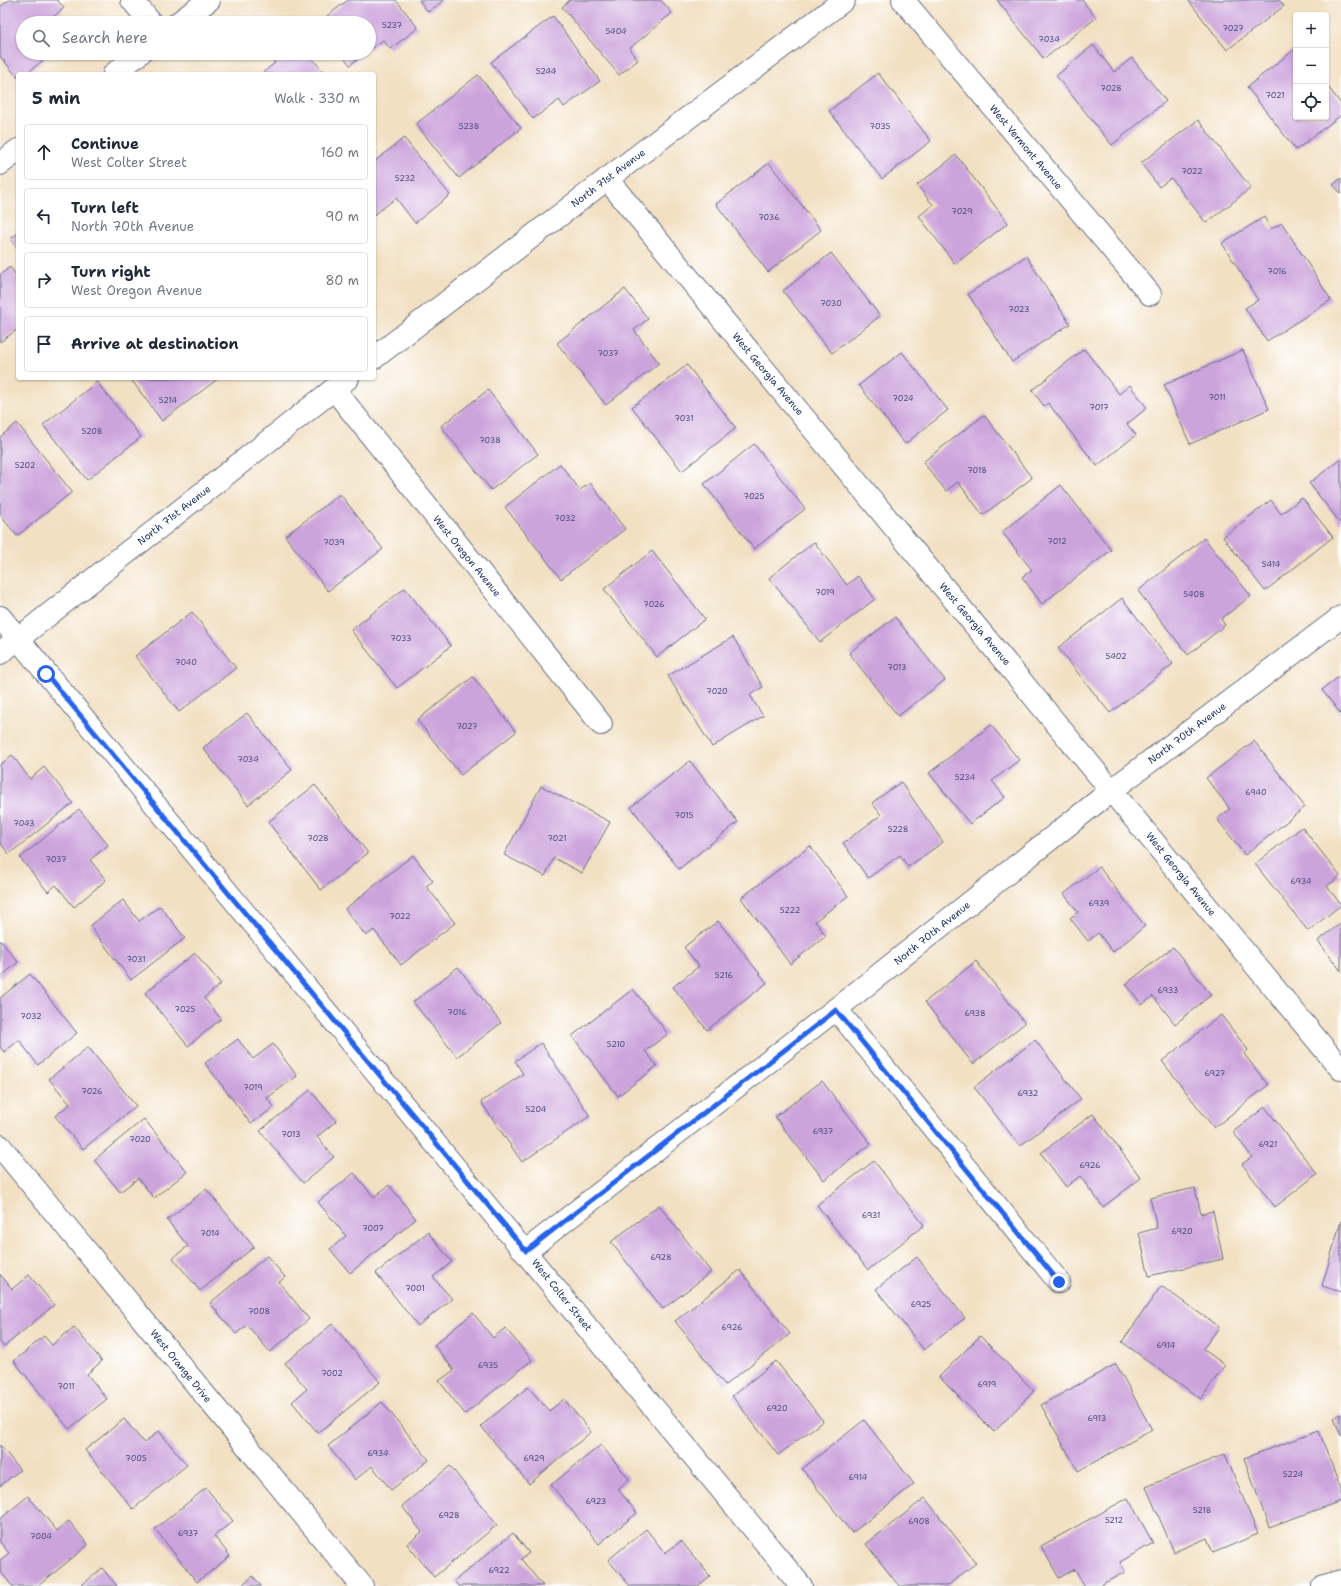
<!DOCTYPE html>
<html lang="en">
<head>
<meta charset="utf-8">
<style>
	:root { --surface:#fff; --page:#f6f6f7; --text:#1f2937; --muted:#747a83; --line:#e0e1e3 }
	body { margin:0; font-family:"Shantell Sans",sans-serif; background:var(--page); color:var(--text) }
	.controls { position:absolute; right:12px; top:12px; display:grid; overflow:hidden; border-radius:4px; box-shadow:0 1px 3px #0004 }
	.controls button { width:36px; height:36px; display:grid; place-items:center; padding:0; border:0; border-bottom:1px solid var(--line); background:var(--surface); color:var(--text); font:20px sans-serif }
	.stop { position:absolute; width:12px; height:12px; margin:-9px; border:3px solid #2563eb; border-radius:50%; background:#fff }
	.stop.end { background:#2563eb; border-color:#fff; box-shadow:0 1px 4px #0008 }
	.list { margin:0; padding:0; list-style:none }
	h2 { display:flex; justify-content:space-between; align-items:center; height:52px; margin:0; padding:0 16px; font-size:17px }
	h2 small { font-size:13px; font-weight:400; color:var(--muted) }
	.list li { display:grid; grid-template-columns:26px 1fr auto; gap:12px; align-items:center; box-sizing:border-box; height:56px; margin:0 8px 8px; padding:0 8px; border:1px solid var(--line); border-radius:4px }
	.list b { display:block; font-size:15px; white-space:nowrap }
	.list p { margin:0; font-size:13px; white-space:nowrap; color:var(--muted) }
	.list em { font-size:13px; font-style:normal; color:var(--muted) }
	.icon { flex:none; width:22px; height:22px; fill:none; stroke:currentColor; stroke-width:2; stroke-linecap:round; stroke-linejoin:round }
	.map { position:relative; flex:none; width:1341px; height:1586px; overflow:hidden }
	.search { position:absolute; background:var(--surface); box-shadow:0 1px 3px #0004; left:16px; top:16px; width:360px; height:44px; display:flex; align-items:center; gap:10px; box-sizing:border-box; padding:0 14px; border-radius:22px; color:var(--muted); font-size:15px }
	.panel { position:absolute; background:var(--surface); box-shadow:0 1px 3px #0004; left:16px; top:72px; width:360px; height:308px; border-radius:4px }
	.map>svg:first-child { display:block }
	.building { fill:#cca4dc }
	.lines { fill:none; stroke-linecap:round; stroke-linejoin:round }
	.street-casing { stroke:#666d81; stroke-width:24 }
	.street { stroke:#fff; stroke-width:22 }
	.route { stroke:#2563eb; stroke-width:5 }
	.labels { text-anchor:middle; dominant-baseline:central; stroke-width:3; stroke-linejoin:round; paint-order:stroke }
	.number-label { font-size:8px; fill:#474c7e }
	.street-label { font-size:10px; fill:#1b2f5e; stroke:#fff }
</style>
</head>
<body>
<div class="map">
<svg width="1341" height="1586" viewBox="0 0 1341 1586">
	<rect width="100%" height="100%" fill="#fff"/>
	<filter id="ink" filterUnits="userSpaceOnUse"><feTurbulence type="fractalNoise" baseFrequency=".025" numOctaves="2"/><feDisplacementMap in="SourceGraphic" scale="8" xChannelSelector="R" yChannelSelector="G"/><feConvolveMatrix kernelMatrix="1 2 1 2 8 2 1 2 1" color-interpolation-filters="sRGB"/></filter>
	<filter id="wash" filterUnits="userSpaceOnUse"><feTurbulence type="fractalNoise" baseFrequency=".012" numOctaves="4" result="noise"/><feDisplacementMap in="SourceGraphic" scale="16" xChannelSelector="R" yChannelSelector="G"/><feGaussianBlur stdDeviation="0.9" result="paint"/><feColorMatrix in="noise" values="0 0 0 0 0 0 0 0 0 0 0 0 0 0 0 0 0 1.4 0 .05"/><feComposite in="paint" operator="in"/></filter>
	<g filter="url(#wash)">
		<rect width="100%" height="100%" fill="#f2e0c3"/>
		<g id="blocks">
			<g class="building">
				<polygon points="9,0 57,0 64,8 46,23 23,23 23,53 52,53 26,74 18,74 18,78 0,56 0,7"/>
				<polygon points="348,0 396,0 418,28 390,49 383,40 369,50 369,23 318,23"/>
				<polygon points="419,0 444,0 428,12"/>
				<polygon points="570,0 661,0 672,13 629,49 638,60 619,75 562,7"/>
				<polygon points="997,0 1082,0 1096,18 1044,59"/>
				<polygon points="1188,0 1279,0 1284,6 1227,50"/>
				<polygon points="553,16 600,81 564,107 559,100 533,119 491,62"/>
				<polygon points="1093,45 1114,72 1132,58 1166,101 1112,145 1056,76"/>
				<polygon points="1296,48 1296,117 1326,117 1326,84 1341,104 1341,115 1296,150 1247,87"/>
				<polygon points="268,53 308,53 325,74 261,74 275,63"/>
				<polygon points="341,53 365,53 350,65"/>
				<polygon points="878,73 931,141 882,179 829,111"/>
				<polygon points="478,75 521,128 459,178 416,124"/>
				<polygon points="1198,120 1251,188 1206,223 1171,178 1159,187 1141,163"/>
				<polygon points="404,138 450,195 415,223 396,198 374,215 374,162"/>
				<polygon points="956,155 1008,223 955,264 919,216 933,205 917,185"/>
				<polygon points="769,163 821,230 768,272 716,204"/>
				<polygon points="1341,178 1341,193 1333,185"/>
				<polygon points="1264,217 1271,229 1282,223 1331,300 1267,341 1245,308 1258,300 1222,243"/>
				<polygon points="18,233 18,249 10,239"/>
				<polygon points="831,253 880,316 832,353 783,291"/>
				<polygon points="1026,256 1070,324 1012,362 968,294"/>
				<polygon points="10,267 18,278 18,329 0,342 0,275"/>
				<polygon points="625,289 648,319 634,330 659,363 606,405 557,343"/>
				<polygon points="1084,349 1119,394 1130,385 1147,408 1127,424 1136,435 1097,466 1048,403 1044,406 1032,390"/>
				<polygon points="1243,350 1269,409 1190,444 1164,385"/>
				<polygon points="902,352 948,410 905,444 859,385"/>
				<polygon points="687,365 736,428 682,471 632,407"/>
				<polygon points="130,378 219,378 162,421"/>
				<polygon points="97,382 141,437 87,480 43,425"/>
				<polygon points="488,390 538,454 491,490 441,426"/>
				<polygon points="984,415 1032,478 983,515 958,482 946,491 923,462"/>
				<polygon points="17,423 72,492 17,536 0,515 0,437"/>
				<polygon points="754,444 805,509 754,549 704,484"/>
				<polygon points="1341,459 1341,524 1309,483"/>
				<polygon points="560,464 580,490 590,483 625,529 561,579 505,507"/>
				<polygon points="1061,485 1111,550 1042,604 1022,577 1032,570 1002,532"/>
				<polygon points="340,494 383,549 328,591 285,536"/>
				<polygon points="1302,498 1333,537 1265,591 1223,537 1271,500 1281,514"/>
				<polygon points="1204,538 1251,596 1221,619 1225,625 1188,655 1138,591"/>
				<polygon points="814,542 847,585 858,576 875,599 820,642 769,578"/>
				<polygon points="652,551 705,619 657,657 604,589"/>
				<polygon points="405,588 451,646 397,688 351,630"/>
				<polygon points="1122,598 1173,664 1110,713 1058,648"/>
				<polygon points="192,612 236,668 179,712 135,656"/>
				<polygon points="895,617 945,680 898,716 849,653"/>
				<polygon points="733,637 763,687 750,695 763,716 712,747 668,676"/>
				<polygon points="1341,675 1341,714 1322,690"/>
				<polygon points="473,677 516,732 461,775 417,720"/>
				<polygon points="247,713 292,770 248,805 203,748"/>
				<polygon points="991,725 1019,760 992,781 1005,797 970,824 929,773"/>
				<polygon points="1254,741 1305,807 1245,855 1217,819 1230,809 1206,778"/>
				<polygon points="12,755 30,779 44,767 73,803 9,854 0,843 0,765"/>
				<polygon points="690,761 738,822 679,869 631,807"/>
				<polygon points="901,782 943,842 908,867 900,855 868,878 843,843 881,815 872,803"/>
				<polygon points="315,785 368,853 321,890 268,822"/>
				<polygon points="541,786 610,822 582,873 554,858 545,876 504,855"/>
				<polygon points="79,809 108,845 90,860 106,880 74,907 56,885 48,892 20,858"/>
				<polygon points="1302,827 1340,876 1327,886 1341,905 1308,931 1255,864"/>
				<polygon points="810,846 848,896 815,921 826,936 790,964 741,898"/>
				<polygon points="413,855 433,881 426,886 455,923 401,965 374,930 366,936 345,909"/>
				<polygon points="1099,867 1145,926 1113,952 1098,933 1088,941 1070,918 1078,912 1064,894"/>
				<polygon points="123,900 139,921 160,906 185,938 131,980 90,926"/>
				<polygon points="718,921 767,983 707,1030 673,987 699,966 684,947"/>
				<polygon points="1341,923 1341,971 1318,941"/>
				<polygon points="0,940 18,962 0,978"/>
				<polygon points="1173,947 1211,995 1175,1024 1153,996 1142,1005 1126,984"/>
				<polygon points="195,953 221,984 204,998 221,1019 188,1046 145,993"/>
				<polygon points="976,961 1025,1023 973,1064 925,1002"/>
				<polygon points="458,967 501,1023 457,1057 413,1002"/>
				<polygon points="30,974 77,1033 38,1065 19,1040 4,1052 0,1047 0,998"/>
				<polygon points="633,989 668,1034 645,1051 657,1066 618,1096 572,1036"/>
				<polygon points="1221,1015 1248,1050 1244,1054 1268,1085 1214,1128 1162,1061"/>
				<polygon points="238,1039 253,1059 273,1044 297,1076 267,1098 274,1107 251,1124 205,1063"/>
				<polygon points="1035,1040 1081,1099 1020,1146 974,1087"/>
				<polygon points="541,1043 590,1116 522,1162 481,1102 523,1074 515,1061"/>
				<polygon points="88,1047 136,1106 83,1149 55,1116 70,1104 49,1079"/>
				<polygon points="822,1081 871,1144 824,1180 775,1117"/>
				<polygon points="310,1090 336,1121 317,1137 334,1157 303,1183 260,1131"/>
				<polygon points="1265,1107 1317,1174 1275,1207 1242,1164 1252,1157 1233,1132"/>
				<polygon points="1093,1114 1141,1178 1103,1207 1080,1176 1066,1187 1041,1153"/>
				<polygon points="144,1119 187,1172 154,1198 138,1178 120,1192 94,1160"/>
				<polygon points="874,1161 924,1225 868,1270 817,1205"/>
				<polygon points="354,1173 374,1197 389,1185 416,1219 350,1273 330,1249 346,1236 318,1202"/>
				<polygon points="1195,1188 1201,1214 1213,1211 1223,1259 1149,1276 1139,1233 1157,1228 1150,1198"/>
				<polygon points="206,1189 254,1247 200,1291 173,1258 188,1246 167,1220"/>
				<polygon points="659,1205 711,1272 663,1309 611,1242"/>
				<polygon points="1341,1221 1341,1292 1322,1286"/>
				<polygon points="428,1232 452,1262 433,1277 452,1299 418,1326 376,1273"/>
				<polygon points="267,1256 285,1277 279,1282 309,1319 270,1352 247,1325 236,1334 210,1303"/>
				<polygon points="917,1257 965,1318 924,1350 876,1289"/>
				<polygon points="740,1270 790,1334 725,1385 675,1321"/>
				<polygon points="0,1274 12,1289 29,1275 54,1305 4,1347 0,1342"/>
				<polygon points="1161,1286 1219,1327 1203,1349 1225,1365 1201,1399 1122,1342"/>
				<polygon points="473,1313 493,1338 505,1328 532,1360 465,1414 439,1381 454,1370 434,1345"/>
				<polygon points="332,1324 380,1382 318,1433 292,1402 307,1389 285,1363"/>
				<polygon points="74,1327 102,1361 87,1374 107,1399 69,1429 14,1361 44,1336 52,1345"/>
				<polygon points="980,1336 1034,1391 994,1432 939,1377"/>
				<polygon points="776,1361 823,1421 778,1455 732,1396"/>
				<polygon points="1116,1364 1152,1430 1078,1471 1041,1405"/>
				<polygon points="528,1387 549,1411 564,1399 591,1432 529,1484 481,1426"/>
				<polygon points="382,1402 429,1460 391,1490 372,1466 355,1480 328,1446"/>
				<polygon points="1341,1414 1341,1436 1334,1417"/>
				<polygon points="124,1419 144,1443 159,1431 187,1465 133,1509 85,1450"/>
				<polygon points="864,1420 914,1484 852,1533 802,1469"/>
				<polygon points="1319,1431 1341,1489 1341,1501 1269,1527 1244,1458"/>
				<polygon points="0,1445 20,1470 0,1486"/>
				<polygon points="601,1445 629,1479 618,1489 637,1513 599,1544 551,1485"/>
				<polygon points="1225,1454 1258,1534 1213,1553 1207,1538 1174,1552 1146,1487"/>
				<polygon points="450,1466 497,1525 434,1577 407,1544 422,1532 402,1506"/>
				<polygon points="206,1488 233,1521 214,1536 230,1556 197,1582 155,1529"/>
				<polygon points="28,1496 57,1531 69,1521 88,1545 38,1586 12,1586 0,1571 0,1560 9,1553 0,1542 0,1519"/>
				<polygon points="925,1498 976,1563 947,1586 899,1586 866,1544"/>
				<polygon points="1128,1498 1153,1543 1120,1562 1125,1572 1099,1586 1084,1586 1075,1569 1059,1578 1041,1546"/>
				<polygon points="646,1529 665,1553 681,1541 710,1576 698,1586 630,1586 608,1560"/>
				<polygon points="513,1533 529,1553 521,1559 543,1586 458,1586 454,1581"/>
				<polygon points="102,1568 117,1586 81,1586"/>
				<polygon points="253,1576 261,1586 241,1586"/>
			</g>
		</g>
	</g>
	<g filter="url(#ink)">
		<use href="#blocks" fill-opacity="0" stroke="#666d81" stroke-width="1"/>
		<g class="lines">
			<defs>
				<g id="street">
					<polyline points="132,0 151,23"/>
					<polyline points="903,0 1150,294"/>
					<polyline points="178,23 209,0"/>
					<polyline points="114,74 140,53"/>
					<polyline points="0,164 18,150"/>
					<polyline points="607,179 1341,1069"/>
					<polyline points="374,358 607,179 844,0"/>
					<polyline points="334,389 601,724"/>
					<polyline points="0,617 801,1586"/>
					<polyline points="0,653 348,378"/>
					<polyline points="836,1009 1059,1282"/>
					<polyline points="0,1146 362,1586"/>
					<polyline points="526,1251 836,1009 1112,790 1341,617"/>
					<polyline points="1323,1586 1341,1581"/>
				</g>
			</defs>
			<use href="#street" class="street-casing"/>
			<use href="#street" class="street"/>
		</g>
	</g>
	<g class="lines" filter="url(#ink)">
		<polyline class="route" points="46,674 526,1251 836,1010 1059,1282"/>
	</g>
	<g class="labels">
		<g class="number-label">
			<text x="392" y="25">5237</text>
			<text x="1233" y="28">7027</text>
			<text x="616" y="31">5404</text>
			<text x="1049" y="39">7034</text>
			<text x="546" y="71">5244</text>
			<text x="1111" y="88">7028</text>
			<text x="1275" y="95">7021</text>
			<text x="469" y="126">5238</text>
			<text x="880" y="126">7035</text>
			<text x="1192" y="171">7022</text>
			<text x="405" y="178">5232</text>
			<text x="962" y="211">7029</text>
			<text x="769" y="217">7036</text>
			<text x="1277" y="271">7016</text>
			<text x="831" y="303">7030</text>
			<text x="1019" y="309">7023</text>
			<text x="608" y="353">7037</text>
			<text x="1217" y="397">7011</text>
			<text x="903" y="398">7024</text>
			<text x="168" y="400">5214</text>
			<text x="1099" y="407">7017</text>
			<text x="684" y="418">7031</text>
			<text x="92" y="431">5208</text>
			<text x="490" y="440">7038</text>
			<text x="25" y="465">5202</text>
			<text x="977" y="470">7018</text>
			<text x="754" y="496">7025</text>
			<text x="565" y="518">7032</text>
			<text x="1057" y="541">7012</text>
			<text x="334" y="542">7039</text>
			<text x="1271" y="564">5414</text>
			<text x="825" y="592">7019</text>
			<text x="1194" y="594">5408</text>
			<text x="654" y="604">7026</text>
			<text x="401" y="638">7033</text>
			<text x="1116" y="656">5402</text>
			<text x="186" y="662">7040</text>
			<text x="897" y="667">7013</text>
			<text x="717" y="691">7020</text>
			<text x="467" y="726">7027</text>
			<text x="248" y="759">7034</text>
			<text x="965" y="777">5234</text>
			<text x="1256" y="792">6940</text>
			<text x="684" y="815">7015</text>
			<text x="24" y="823">7043</text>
			<text x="898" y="829">5228</text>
			<text x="318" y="838">7028</text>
			<text x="557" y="838">7021</text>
			<text x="56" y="859">7037</text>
			<text x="1301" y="881">6934</text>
			<text x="1099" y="903">6939</text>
			<text x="790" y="910">5222</text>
			<text x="400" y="916">7022</text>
			<text x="136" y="959">7031</text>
			<text x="724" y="975">5216</text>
			<text x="1168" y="990">6933</text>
			<text x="185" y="1009">7025</text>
			<text x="457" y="1012">7016</text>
			<text x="975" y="1013">6938</text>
			<text x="31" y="1016">7032</text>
			<text x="616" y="1044">5210</text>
			<text x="1215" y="1073">6927</text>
			<text x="253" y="1087">7019</text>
			<text x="92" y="1091">7026</text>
			<text x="1028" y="1093">6932</text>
			<text x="536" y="1109">5204</text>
			<text x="823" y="1131">6937</text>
			<text x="291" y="1134">7013</text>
			<text x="140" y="1139">7020</text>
			<text x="1268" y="1144">6921</text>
			<text x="1090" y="1165">6926</text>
			<text x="871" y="1215">6931</text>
			<text x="373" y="1228">7007</text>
			<text x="1182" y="1231">6920</text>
			<text x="210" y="1233">7014</text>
			<text x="661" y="1257">6928</text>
			<text x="415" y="1288">7001</text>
			<text x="921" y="1304">6925</text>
			<text x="259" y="1311">7008</text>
			<text x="732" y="1327">6926</text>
			<text x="1166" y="1345">6914</text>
			<text x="488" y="1365">6935</text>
			<text x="332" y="1373">7002</text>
			<text x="987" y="1384">6919</text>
			<text x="66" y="1386">7011</text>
			<text x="777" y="1408">6920</text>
			<text x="1097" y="1418">6913</text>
			<text x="378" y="1453">6934</text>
			<text x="136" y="1458">7005</text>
			<text x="534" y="1458">6929</text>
			<text x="1293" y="1474">5224</text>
			<text x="858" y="1477">6914</text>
			<text x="596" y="1501">6923</text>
			<text x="1202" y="1510">5218</text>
			<text x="449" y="1515">6928</text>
			<text x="1114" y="1520">5212</text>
			<text x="919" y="1521">6908</text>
			<text x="188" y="1533">6937</text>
			<text x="41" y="1536">7004</text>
			<text x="499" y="1570">6922</text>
		</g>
		<g class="street-label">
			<text transform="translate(1026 147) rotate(50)">West Vermont Avenue</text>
			<text transform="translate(608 178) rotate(-37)">North 71st Avenue</text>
			<text transform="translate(768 374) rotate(50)">West Georgia Avenue</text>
			<text transform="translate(174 515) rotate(-38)">North 71st Avenue</text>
			<text transform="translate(467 556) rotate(51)">West Oregon Avenue</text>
			<text transform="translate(975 624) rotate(50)">West Georgia Avenue</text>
			<text transform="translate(1187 733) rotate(-37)">North 70th Avenue</text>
			<text transform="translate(1181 874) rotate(51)">West Georgia Avenue</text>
			<text transform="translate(932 933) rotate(-39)">North 70th Avenue</text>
			<text transform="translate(562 1295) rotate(51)">West Colter Street</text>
			<text transform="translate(181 1366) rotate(51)">West Orange Drive</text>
		</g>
	</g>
</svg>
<div class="controls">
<button>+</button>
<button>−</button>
<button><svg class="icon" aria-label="locate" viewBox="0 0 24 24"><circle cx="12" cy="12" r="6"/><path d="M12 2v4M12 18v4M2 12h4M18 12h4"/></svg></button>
</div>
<div class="stop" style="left:46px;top:674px"></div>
<div class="stop end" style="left:1059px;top:1282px"></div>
<div class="search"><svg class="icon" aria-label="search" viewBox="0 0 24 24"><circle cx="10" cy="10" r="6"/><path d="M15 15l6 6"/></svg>Search here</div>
<section class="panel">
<h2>5 min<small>Walk · 330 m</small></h2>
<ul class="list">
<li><svg class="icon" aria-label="ahead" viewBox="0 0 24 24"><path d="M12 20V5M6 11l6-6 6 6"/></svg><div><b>Continue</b><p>West Colter Street</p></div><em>160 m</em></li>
<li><svg class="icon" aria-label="left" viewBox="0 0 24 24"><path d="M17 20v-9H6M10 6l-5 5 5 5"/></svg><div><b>Turn left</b><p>North 70th Avenue</p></div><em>90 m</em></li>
<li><svg class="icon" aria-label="right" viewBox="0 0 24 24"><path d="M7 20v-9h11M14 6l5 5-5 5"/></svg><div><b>Turn right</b><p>West Oregon Avenue</p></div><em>80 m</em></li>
<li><svg class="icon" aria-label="arrive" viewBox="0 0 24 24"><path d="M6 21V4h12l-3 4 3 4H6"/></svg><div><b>Arrive at destination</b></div></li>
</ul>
</section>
</div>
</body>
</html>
